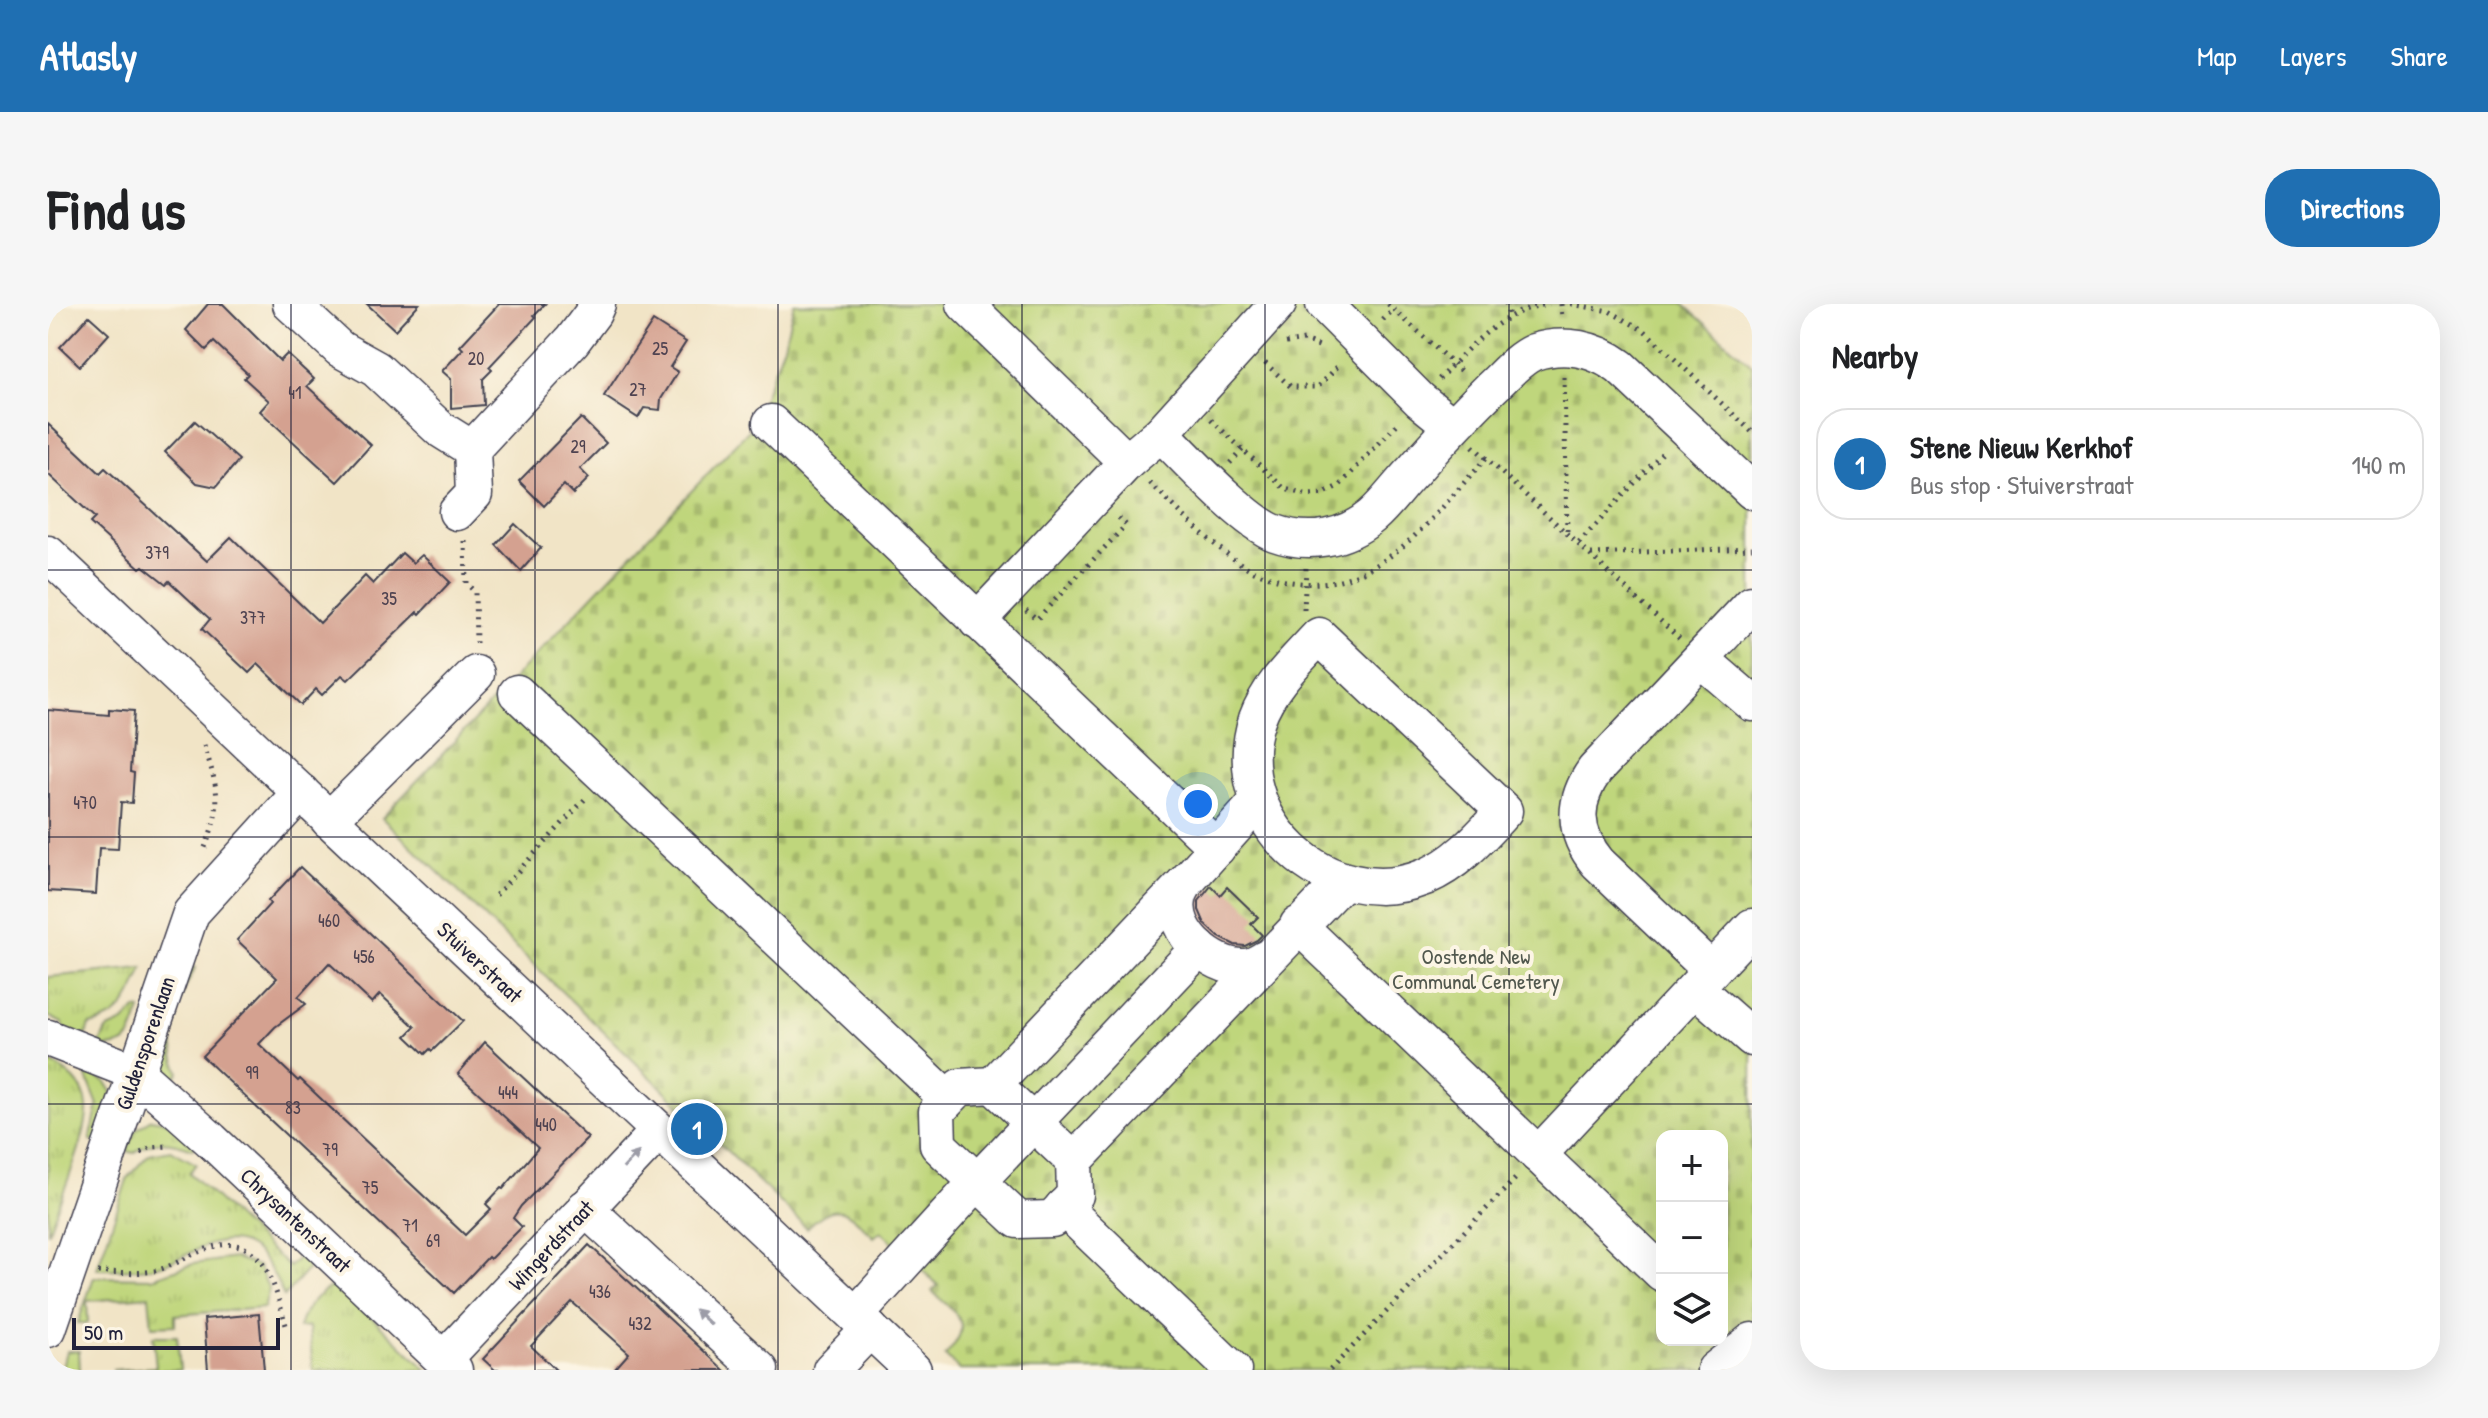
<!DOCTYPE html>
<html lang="en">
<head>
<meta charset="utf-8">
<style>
	:root { --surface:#fff; --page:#f6f6f6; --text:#202124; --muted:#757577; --line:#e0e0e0; --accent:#1f6fb2 }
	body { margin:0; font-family:"Patrick Hand",sans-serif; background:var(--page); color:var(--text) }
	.controls { position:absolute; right:24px; bottom:24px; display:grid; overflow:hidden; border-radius:16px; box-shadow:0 8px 32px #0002 }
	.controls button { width:72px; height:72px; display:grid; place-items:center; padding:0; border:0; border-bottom:2px solid var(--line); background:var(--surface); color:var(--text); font:40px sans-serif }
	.scale { position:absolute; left:24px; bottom:20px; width:208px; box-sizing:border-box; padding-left:8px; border:4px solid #22223b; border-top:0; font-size:22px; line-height:28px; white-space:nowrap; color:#22223b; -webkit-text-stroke:6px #fcf5e5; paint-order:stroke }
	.you { position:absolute; left:1150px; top:500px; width:28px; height:28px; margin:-20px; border:6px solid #fff; border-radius:50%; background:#1a73e8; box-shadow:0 0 0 12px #1a73e833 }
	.badge { display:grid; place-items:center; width:52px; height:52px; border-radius:50%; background:var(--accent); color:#fff; font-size:26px; font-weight:700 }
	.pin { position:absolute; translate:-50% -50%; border:4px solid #fff; box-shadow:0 2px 8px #0006 }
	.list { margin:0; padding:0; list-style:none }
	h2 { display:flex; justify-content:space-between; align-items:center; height:104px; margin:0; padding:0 32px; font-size:34px }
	h2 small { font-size:26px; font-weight:400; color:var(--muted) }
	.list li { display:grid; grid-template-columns:52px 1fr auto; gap:24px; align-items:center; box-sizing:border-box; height:112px; margin:0 16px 16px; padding:0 16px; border:2px solid var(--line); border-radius:32px }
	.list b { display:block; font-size:30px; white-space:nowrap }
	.list p { margin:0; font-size:26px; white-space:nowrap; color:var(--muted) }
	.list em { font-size:26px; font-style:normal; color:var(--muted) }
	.icon { flex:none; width:44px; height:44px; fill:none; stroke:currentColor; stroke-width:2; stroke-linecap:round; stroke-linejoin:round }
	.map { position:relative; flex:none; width:1704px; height:1066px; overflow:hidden; border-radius:32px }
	header { display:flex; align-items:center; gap:48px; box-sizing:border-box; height:112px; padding:0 40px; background:var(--accent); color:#fff }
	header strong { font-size:38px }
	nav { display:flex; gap:44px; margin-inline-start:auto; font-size:28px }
	.intro { display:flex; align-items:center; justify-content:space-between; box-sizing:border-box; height:192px; padding:0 48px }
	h1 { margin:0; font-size:56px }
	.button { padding:20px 36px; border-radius:32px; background:var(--accent); color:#fff; font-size:28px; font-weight:700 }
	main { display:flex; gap:48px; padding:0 48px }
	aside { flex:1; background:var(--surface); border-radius:32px; box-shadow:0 8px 32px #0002 }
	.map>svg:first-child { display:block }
	.grass { fill:url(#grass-tufts); stroke:#707c5b; stroke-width:2 }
	.cemetery { fill:url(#cemetery-stones); stroke:#707c5b; stroke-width:2; fill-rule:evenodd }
	.building { fill:#d4a190 }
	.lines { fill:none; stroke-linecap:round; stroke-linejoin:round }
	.minor-casing { stroke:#413f50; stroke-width:39 }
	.path { stroke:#413f50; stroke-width:5; stroke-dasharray:2 6; stroke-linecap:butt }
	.minor { stroke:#fff; stroke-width:36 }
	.oneway { fill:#9c9ca7 }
	.grid { fill:none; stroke:#22223b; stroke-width:2; stroke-opacity:0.55 }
	.labels { text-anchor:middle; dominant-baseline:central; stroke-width:8; stroke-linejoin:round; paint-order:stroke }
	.number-label { font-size:18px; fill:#4e4250 }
	.park-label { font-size:22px; fill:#51584e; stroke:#fcf5e5 }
	.street-label { font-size:22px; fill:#22223b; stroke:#fcf5e5 }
</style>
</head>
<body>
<header>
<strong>Atlasly</strong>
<nav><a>Map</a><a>Layers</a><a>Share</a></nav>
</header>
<div class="intro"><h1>Find us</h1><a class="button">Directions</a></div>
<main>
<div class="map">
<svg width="1704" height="1066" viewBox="0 0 1704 1066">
	<defs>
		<pattern id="grass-tufts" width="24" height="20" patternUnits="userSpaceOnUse" patternTransform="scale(2)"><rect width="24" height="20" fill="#bfd67b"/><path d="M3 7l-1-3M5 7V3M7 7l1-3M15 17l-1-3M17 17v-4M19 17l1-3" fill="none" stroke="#a4b76b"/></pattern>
		<pattern id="cemetery-stones" width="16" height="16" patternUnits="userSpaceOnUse" patternTransform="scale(2)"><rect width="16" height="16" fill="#bfd67b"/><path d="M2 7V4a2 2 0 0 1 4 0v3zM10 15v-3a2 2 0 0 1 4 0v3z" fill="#a4b76b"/></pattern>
	</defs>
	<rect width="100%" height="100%" fill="#fcf5e5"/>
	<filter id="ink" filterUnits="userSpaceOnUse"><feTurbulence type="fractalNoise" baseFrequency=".0125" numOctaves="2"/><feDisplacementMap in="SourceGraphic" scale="16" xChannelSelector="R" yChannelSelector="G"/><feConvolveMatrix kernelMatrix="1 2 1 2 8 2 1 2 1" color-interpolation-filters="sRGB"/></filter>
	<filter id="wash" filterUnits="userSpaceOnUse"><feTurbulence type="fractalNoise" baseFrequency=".006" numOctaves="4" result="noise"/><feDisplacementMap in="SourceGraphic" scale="32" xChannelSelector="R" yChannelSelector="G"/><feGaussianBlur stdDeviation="1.8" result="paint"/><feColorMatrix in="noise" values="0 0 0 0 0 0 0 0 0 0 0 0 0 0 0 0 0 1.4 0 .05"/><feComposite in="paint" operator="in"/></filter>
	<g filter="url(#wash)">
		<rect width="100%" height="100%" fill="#f1e4c6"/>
		<g class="grass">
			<path d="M139 660 147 664C129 698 116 731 131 768L123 778 110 764 109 754Z"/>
			<path d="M95 664C84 693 75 715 41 721L36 738 19 731 14 719 0 712V673Z"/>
			<path d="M88 705 93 706C81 736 84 744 50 743L58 726 76 718Z"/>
			<path d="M0 758C19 766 38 781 39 803 41 831 10 899 0 929Z"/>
			<polygon points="41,768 58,778 64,788 51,838 42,836 50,801 39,773"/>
			<path d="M103 815 121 818 149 841 144 845C124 837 104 834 86 849L79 847 86 827Z"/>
			<path d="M123 846 148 860 141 869 241 963 254 950 260 954 259 966 236 993C220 956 204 925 158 942 141 948 125 959 106 963 88 967 68 965 49 965L80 873 101 850Z"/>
			<polygon points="187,954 210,962 221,985 216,1004 127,1011 127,1021 104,1022 101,992 39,997 40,1019 30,1019 46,973 104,974 145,960"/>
			<path d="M289 980 379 1066H265L261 1023 251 1024C257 1002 268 990 289 980Z"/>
			<polygon points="105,1032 129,1032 132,1066 64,1066 108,1063"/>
			<polygon points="19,1047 31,1047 32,1066 14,1066"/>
		</g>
		<path class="cemetery" d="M746 0H1635L1704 61V1045L1677 1066H912L897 1052C927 1019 911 1013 884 987L890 981 833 927 826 933C801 909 790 892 759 924L334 514 704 123 736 41ZM1614 832H1674V1036H1614Z"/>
		<g id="blocks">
			<g class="building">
				<polygon points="160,0 175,0 232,57 239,50 266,75 259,82 323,141 289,178 212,107 221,97 196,74 200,70 166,38 158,46 138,26"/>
				<polygon points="319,0 371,0 347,26"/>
				<polygon points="451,0 497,0 486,11 488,13 441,63 444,66 435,75 436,101 403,104 403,75 394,67 415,45 412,42"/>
				<polygon points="41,12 61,30 32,62 12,43"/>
				<polygon points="605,17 638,38 622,63 630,68 613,95 612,106 596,104 590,114 556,92"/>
				<polygon points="533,114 558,139 532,165 541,174 525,190 516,181 496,202 471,177"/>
				<polygon points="147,117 191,156 168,183 149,179 117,148"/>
				<polygon points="0,120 52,169 57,164 159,257 183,233 272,319 317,272 325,280 354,249 365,259 374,251 402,278 372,310 370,308 300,376 294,371 274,391 268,385 253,401 210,360 201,369 154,325 162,315 121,277 118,280 95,262 92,264 42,219 47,214 0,170"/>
				<polygon points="467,220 493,244 473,267 448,241"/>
				<polygon points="61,405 86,407 82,468 86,469 84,499 73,498 70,545 51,544 48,590 0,587 0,406 61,411"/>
				<polygon points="252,563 415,717 384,747 382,745 377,750 358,732 367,723 332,690 324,699 281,659 250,693 258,700 227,723 211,740 250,777 252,775 417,931 443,905 438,900 453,884 455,885 490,844 410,770 437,738 540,834 473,902 465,914 474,923 442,955 440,953 406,989 154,752 229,674 189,636 222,600 220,597"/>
				<polygon points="1163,582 1172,591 1179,583 1210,613 1203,620 1214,631 1209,636 1197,642 1187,641 1171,633 1157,620 1151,606 1151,597"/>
				<polygon points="541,941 598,993 676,1066 566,1066 581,1049 524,998 483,1042 508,1066 447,1066 435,1055"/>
				<polygon points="211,1010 216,1066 160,1066 156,1015"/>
			</g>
		</g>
	</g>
	<g filter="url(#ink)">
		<use href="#blocks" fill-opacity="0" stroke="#413f50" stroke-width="2"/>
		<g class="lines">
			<defs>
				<g id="minor">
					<polyline points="243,0 292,45 328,65 392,125 424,145 524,37 545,9 549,0"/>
					<polyline points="917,0 1079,158"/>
					<polyline points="1276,0 1372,96 1404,122"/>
					<polyline points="723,119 1169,544"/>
					<path d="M1113 129C1138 154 1197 218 1227 229 1260 241 1297 235 1324 212 1339 199 1351 181 1365 167 1390 138 1417 110 1444 83 1457 71 1470 55 1486 48 1517 38 1547 45 1572 63L1704 187"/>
					<polyline points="409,208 426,190 424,145"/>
					<polyline points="0,250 865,1066"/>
					<polyline points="929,317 1079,158 1113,129 1230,0"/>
					<path d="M1271 332 1456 507C1433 532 1410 559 1377 573 1280 612 1176 515 1209 415 1221 382 1247 358 1271 332Z"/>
					<polyline points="1654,356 1704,399"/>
					<polyline points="469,389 900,795"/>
					<polyline points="281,516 428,370"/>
					<path d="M1137 579C1134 584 1130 591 1130 596 1124 629 1164 663 1194 663 1203 664 1210 659 1217 655"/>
					<polyline points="1250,621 1614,969"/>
					<path d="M1663 666 1550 559C1525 529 1524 498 1547 466L1704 300"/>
					<polyline points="1647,684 1704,734"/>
					<polyline points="0,734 87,768 163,836 406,1066"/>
					<polyline points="945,781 1026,857 1027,891 1004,915 970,916 890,841 889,807 912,783 945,781 1137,579 1206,502 1211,500"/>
					<polyline points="1490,851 1704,623"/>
					<polyline points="1026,857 1289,583 1292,576"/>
					<polyline points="1015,903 1185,1066"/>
					<polyline points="537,904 712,1066"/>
					<polyline points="808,1011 929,878 1151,644"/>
					<polyline points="0,1025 143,609 253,488"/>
					<polyline points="395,1056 611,827"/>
					<polyline points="783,1066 822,1025"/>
					<polyline points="1667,1066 1704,1037"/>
				</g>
			</defs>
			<use href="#minor" class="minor-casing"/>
			<g class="path">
				<polyline points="1340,0 1416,70"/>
				<polyline points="1458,0 1461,13"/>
				<polyline points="1513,0 1514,15"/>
				<polyline points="1523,0 1561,7 1597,27 1704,128"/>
				<polyline points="1335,16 1346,5"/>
				<polyline points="1238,39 1256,36 1271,42"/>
				<polyline points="1217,59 1243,83 1270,83 1292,60"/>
				<polyline points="1516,73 1519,229"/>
				<path d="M1391 75C1421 43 1455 5 1501 0"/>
				<polyline points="1163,116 1237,185 1260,191 1275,190 1292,181 1351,118"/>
				<polyline points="1425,142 1632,335"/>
				<polyline points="1182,159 1195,145"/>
				<path d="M1102 179C1130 205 1157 236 1189 257 1207 270 1230 277 1252 279 1337 286 1387 209 1438 154"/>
				<polyline points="417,237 418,279 427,288 428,339"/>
				<polyline points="1531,239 1617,146"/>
				<polyline points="1543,250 1704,244"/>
				<polyline points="978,306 989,315 1078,221 1068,211"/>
				<polyline points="1256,306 1258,264"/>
				<path d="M156 441C171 489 175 499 156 546"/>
				<polyline points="448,591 538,494"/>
				<polyline points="93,849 103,843 122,842"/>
				<path d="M50 968C68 968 89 970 106 967 125 963 140 951 158 945 215 924 226 981 238 1021"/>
				<polyline points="1282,1066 1470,872"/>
			</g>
			<use href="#minor" class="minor"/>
		</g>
		<defs><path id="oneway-solid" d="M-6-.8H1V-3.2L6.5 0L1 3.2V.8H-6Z" transform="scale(2)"/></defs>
		<g class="oneway">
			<use href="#oneway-solid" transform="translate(583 856) rotate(-47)"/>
			<use href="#oneway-solid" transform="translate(655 1013) rotate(-137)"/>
		</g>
	</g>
	<path class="grid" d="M243 0V1066M487 0V1066M730 0V1066M974 0V1066M1217 0V1066M1461 0V1066M0 266H1704M0 533H1704M0 800H1704"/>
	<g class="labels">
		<g class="number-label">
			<text x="612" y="44">25</text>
			<text x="428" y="54">20</text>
			<text x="590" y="85">27</text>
			<text x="247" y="88">41</text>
			<text x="530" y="142">29</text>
			<text x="109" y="248">379</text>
			<text x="341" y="294">35</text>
			<text x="205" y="313">377</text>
			<text x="37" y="498">470</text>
			<text x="281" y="616">460</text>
			<text x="316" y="652">456</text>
			<text x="204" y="768">99</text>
			<text x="460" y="788">444</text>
			<text x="245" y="803">83</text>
			<text x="498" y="820">440</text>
			<text x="282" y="845">79</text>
			<text x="322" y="883">75</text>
			<text x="362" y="921">71</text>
			<text x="385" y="936">69</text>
			<text x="552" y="987">436</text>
			<text x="592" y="1019">432</text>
		</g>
		<g class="park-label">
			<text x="1428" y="652">Oostende New<tspan x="1428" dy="25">Communal Cemetery</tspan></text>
		</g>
		<g class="street-label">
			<text transform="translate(432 658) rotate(43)">Stuiverstraat</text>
			<text transform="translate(97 739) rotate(-71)">Guldensporenlaan</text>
			<text transform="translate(248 916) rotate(43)">Chrysantenstraat</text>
			<text transform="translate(503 941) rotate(-47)">Wingerdstraat</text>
		</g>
	</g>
</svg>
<div class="controls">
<button>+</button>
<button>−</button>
<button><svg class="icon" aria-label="layers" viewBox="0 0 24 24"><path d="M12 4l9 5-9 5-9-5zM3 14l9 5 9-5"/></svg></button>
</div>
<div class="scale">50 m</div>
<div class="you"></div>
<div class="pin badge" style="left:649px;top:825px">1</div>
</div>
<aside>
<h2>Nearby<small></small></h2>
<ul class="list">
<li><span class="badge">1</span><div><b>Stene Nieuw Kerkhof</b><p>Bus stop · Stuiverstraat</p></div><em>140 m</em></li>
</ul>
</aside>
</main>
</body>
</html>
